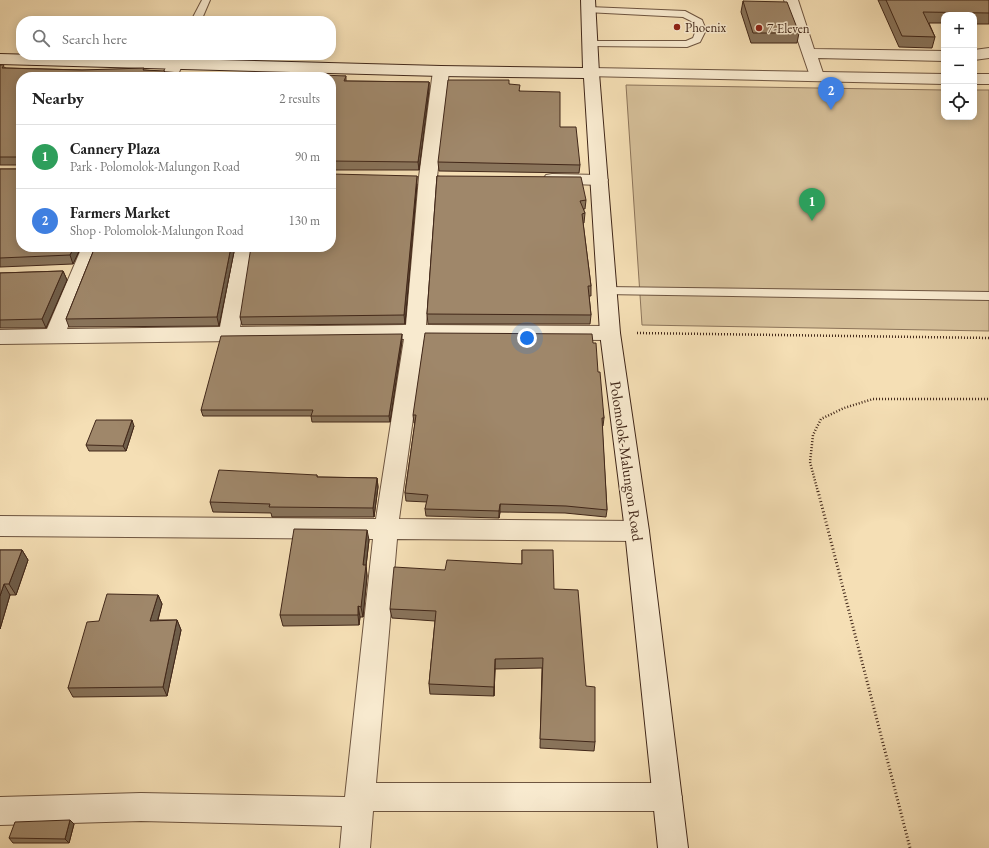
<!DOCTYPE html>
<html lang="en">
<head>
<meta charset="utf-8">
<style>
	:root { --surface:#fff; --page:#f6f6f6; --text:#222; --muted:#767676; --line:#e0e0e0; --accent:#8f2418 }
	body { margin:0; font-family:"EB Garamond",serif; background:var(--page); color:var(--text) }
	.controls { position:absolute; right:12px; top:12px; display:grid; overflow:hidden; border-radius:8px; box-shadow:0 2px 10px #0003 }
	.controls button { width:36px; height:36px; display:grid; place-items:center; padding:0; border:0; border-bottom:1px solid var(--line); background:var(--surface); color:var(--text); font:20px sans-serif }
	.you { position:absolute; left:527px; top:338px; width:14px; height:14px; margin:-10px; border:3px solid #fff; border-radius:50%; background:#1a73e8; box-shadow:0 0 0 6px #1a73e833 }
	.badge { display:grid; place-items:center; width:26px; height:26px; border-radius:50%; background:var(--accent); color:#fff; font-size:13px; font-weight:700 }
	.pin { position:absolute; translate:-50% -33px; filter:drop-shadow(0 1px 2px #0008) }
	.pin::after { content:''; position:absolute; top:21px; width:14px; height:12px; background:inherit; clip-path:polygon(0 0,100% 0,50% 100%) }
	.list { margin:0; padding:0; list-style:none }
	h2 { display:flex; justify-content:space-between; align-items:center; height:52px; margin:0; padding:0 16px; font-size:17px }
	h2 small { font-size:13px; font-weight:400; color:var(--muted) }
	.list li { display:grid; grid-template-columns:26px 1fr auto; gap:12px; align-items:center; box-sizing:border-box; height:64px; padding:0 16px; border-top:1px solid var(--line) }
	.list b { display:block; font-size:15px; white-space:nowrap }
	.list p { margin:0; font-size:13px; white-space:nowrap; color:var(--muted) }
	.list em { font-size:13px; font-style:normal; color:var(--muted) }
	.icon { flex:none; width:22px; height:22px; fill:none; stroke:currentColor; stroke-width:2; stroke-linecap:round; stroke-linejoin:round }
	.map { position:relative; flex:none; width:989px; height:848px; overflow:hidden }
	.search { position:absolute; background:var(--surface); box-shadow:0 2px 10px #0003; left:16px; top:16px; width:320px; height:44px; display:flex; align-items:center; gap:10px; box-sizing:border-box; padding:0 14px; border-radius:16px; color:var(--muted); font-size:15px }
	.panel { position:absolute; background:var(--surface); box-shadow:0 2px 10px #0003; left:16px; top:72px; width:320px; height:180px; border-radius:16px }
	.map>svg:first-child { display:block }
	.green { fill:#d6c09a; stroke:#8c745a }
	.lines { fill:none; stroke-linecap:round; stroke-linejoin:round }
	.service-casing { stroke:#6e5540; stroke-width:2 }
	.minor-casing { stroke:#6e5540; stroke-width:2 }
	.tertiary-casing { stroke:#6e5540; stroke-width:2 }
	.secondary-casing { stroke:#412719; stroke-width:2 }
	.path-far1 { stroke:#412719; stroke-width:2.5; stroke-dasharray:1 2; stroke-linecap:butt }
	.path { stroke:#412719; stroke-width:3; stroke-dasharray:1 2.5; stroke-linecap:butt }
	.service { fill:#f8eacf; fill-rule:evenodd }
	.minor { fill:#f8eacf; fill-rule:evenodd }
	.tertiary { fill:#f8eacf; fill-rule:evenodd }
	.secondary { fill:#f8eacf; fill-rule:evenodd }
	.wall { fill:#89745b; stroke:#412719 }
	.shaded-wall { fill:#6f5e4a; stroke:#412719 }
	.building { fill:#9f876a; stroke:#412719 }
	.poi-dot { fill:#8f2418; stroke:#f8eacf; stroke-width:1.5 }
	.labels { text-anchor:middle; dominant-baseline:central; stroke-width:3; stroke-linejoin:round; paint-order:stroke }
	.far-poi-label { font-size:13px; fill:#412719; stroke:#f8eacf; text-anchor:start }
	.street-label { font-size:15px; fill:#412719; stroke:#f8eacf }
</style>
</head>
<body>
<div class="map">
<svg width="989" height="848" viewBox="0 0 989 848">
	<rect width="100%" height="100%" fill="#f5dfb5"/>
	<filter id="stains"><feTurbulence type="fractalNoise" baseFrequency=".005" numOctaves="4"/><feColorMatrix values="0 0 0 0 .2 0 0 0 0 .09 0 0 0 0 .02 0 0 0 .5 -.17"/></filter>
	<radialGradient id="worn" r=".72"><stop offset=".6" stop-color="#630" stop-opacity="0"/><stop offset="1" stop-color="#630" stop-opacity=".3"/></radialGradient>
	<polygon class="green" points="626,85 944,90 944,117 974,117 974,90 989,90 989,331 642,325"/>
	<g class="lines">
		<defs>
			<g id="service">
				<polygon points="202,0 210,0 201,21 191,21"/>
				<polygon points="589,7 685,11 702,20 706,30 700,42 687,47 590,46 587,45 587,41 686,41 693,38 696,30 695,23 683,17 586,12 586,8"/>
				<polygon points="174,55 184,55 178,65 175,66 170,63"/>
				<polygon points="607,287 989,292 989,300 603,294 601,291 603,288"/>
			</g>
			<g id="minor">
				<polygon points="784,0 798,0 814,49 944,51 944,61 818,58 824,76 821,79 811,79"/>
				<polygon points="989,48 989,58 974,60 974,50"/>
				<polygon points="175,58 180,60 183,63 177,77 161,77 170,60"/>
				<polygon points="441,66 446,68 449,71 437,177 426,325 610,326 617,328 620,333 617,338 610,340 424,339 399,519 637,521 645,524 649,531 645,538 637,541 397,539 376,783 667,783 677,787 682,797 677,807 667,811 373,811 370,848 340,848 342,826 141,821 0,825 0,797 141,793 345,797 373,539 0,536 0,516 376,519 404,339 0,344 0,330 47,329 82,247 100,247 67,329 220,327 235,247 253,247 240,327 406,325 419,177 433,71 436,68"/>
				<polygon points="552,174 599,175 605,176 608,180 605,184 599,185 546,183 543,179 546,175"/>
			</g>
			<g id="tertiary">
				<polygon points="591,68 944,74 944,84 586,76 583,73 586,70"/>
				<rect x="974" y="74" width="15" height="10"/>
			</g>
			<polygon id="secondary" points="581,0 595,0 599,73 620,333 649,531 688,848 658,848 625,531 600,333 584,78 441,76 0,64 0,54 441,66 583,68"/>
		</defs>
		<use href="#service" class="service-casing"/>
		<use href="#minor" class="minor-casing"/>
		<use href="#tertiary" class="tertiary-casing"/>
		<use href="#secondary" class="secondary-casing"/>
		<g class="path-far1">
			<polyline points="637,333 989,338"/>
			<polyline points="818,492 810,462 813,435 821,419 844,408 873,399 989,399"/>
		</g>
		<polyline class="path" points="818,491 910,848"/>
		<use href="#service" class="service"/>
		<use href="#minor" class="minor"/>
		<use href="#tertiary" class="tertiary"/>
		<use href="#secondary" class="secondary"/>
	</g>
	<g class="wall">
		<polygon points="878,0 989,0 989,24 974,24 974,15 944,15 944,23 929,23 935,37 932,48 899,47"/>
		<polygon points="743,1 799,33 797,43 751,43 741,12"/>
		<polygon points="0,65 6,68 82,70 145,70 165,72 243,76 243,77 21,77 81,247 73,264 0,267 0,169 19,169 19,165 0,165"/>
		<polygon points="346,76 346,81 429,82 429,90 419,170 331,170 331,77"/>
		<polygon points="509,84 520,91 560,127 580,165 579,173 439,171 438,162"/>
		<polygon points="437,176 586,200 585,209 583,209 585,213 584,223 583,223 591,286 591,296 589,296 591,315 590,324 428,324 427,314"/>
		<polygon points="417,184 405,324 242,325 240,317"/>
		<polygon points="95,247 235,247 219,326 69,327 66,319"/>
		<polygon points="63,271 67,280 46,328 0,328 0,273"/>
		<polygon points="402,341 390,422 312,422 311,416 203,416 201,410"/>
		<polygon points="593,343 604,418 603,426 602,426 607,510 606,517 565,513 500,512 499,518 426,516 425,509 427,502 406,501 405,493 415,423 414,423 413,415"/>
		<polygon points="134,426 126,451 89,451 86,445"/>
		<polygon points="317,475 317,477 377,478 378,487 374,517 272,517 271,513 213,512 210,502"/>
		<polygon points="369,540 366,566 367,576 363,617 360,617 359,625 283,626 280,615"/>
		<polygon points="0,550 22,550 28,560 16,595 10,595 0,629"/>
		<polygon points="522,550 554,589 595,742 594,751 540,748 542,668 495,669 494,696 430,694 429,684 435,621 392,618 390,609 445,570 522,564"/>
		<polygon points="158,595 162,604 158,620 177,620 181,630 167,696 73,697 68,688 99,621"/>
		<polygon points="74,824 69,843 13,843 9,838"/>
	</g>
	<g class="shaded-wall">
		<polygon points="429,82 429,90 419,170 418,162"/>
		<polygon points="417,176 417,184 405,324 404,315"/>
		<polygon points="74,247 81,247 73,264 70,255"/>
		<polygon points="231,247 235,247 219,326 217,317"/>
		<polygon points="63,271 67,280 46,328 42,319"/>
		<polygon points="402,334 402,341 390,422 389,416"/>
		<polygon points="132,420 134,426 126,451 123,446"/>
		<polygon points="377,478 378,487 374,517 373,508"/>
		<polygon points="500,504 500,512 499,518 499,511"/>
		<polygon points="367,530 369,540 366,566 367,576 363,617 361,607 363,565"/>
		<polygon points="22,550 28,560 16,595 9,584"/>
		<polygon points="4,584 10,595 0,629 0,596"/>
		<polygon points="158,595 162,604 155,630 150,621"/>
		<polygon points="358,606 360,617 359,625 358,615"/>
		<polygon points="177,620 181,630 167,696 163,687"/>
		<polygon points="495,659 495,669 494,696 494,687"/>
		<polygon points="70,820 74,824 69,843 65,839"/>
	</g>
	<g class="building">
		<polygon points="886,0 989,0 989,13 923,12 935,37 902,36"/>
		<polygon points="743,1 787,2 799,33 753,33"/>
		<polygon points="0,65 4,65 2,68 82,70 144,68 143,70 165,71 164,72 243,76 242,77 21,77 21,247 74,247 70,255 0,258 0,169 19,169 19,157 0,157"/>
		<polygon points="298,74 346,76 344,81 429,82 418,162 331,161 331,77 297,77"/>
		<polygon points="448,80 509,80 509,84 520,85 519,91 560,92 560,127 576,127 580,165 438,162"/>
		<polygon points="331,174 417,176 404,315 240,317 251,247 331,247"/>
		<polygon points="437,176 581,177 586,200 580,201 585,213 582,214 591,286 588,286 591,315 427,314"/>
		<polygon points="95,247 231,247 217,317 66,319"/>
		<polygon points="63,271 42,319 0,320 0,273"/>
		<polygon points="425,333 592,334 593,343 596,343 598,372 600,372 604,418 602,418 607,510 566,506 500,504 499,511 425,509 428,495 405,493 416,415 413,415"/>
		<polygon points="402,334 389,416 311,416 313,410 201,410 221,336"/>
		<polygon points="96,420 132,420 123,446 86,445"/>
		<polygon points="219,470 317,475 317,477 377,478 373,508 269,507 270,504 210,502"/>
		<polygon points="294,529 367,530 363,565 366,565 361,607 358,606 358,615 280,615"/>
		<polygon points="0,550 22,550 9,584 4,584 0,596"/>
		<polygon points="522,550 553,550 554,589 578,590 586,686 595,687 595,742 540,739 543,658 495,659 494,687 429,684 436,611 390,609 394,567 445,570 447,560 522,564"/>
		<polygon points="107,594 158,595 150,621 177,620 163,687 68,688 87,622 99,621"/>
		<polygon points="70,820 65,839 9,838 15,822"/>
	</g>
	<g class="poi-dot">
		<circle cx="677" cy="27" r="4"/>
		<circle cx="759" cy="28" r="4"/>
	</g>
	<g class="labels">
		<g class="far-poi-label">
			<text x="685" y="27">Phoenix</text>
			<text x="767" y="28">7-Eleven</text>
		</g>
		<g class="street-label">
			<text transform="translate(627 461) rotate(82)">Polomolok-Malungon Road</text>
		</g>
	</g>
	<rect width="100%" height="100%" filter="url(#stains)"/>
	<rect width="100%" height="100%" fill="url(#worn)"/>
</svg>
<div class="controls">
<button>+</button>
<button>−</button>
<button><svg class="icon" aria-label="locate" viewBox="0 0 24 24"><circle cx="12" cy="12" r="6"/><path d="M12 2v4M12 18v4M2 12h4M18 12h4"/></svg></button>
</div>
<div class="you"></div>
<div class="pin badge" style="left:812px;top:221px;background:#2e9e5b">1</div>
<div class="pin badge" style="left:831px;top:110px;background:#3f7fe0">2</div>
<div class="search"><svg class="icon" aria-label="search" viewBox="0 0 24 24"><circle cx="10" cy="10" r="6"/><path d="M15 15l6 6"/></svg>Search here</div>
<section class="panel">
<h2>Nearby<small>2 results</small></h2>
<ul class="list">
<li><span class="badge" style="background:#2e9e5b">1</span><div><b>Cannery Plaza</b><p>Park · Polomolok-Malungon Road</p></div><em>90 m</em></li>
<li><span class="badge" style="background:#3f7fe0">2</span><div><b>Farmers Market</b><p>Shop · Polomolok-Malungon Road</p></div><em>130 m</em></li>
</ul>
</section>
</div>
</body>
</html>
